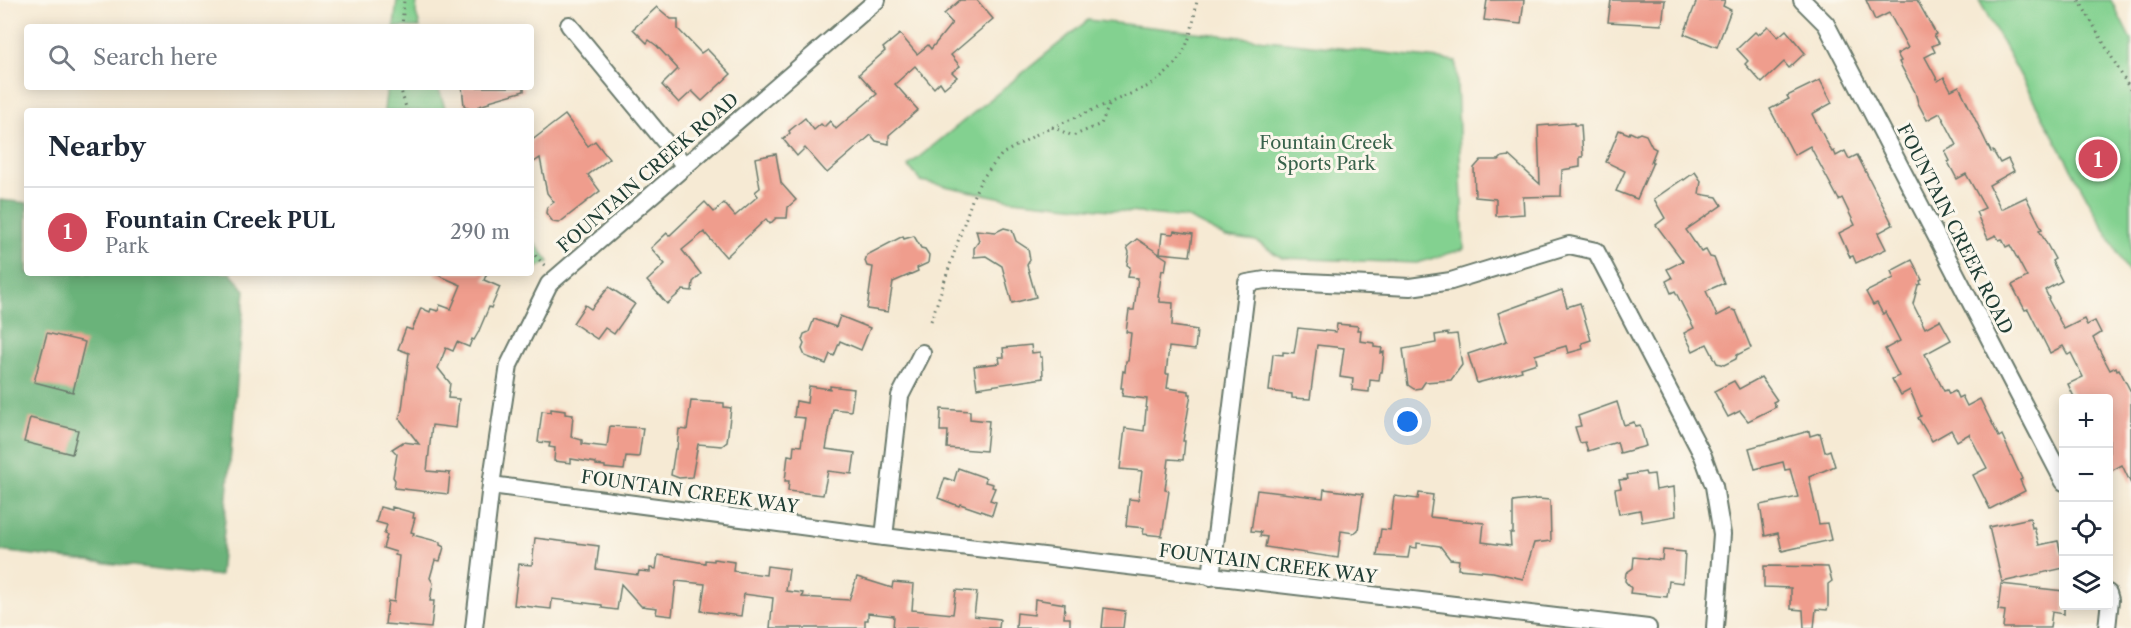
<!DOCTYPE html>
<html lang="en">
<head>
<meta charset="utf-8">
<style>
	:root { --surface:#fff; --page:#f6f6f7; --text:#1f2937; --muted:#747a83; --line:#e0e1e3; --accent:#d1495b }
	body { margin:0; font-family:"Libre Caslon Text",serif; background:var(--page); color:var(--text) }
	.controls { position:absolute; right:18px; bottom:18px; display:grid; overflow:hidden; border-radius:6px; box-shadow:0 3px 15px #0003 }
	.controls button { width:54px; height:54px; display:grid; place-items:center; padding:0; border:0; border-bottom:2px solid var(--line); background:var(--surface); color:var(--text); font:30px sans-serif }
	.you { position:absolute; left:1408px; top:422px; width:21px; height:21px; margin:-15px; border:4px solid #fff; border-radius:50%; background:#1a73e8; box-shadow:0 0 0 9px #1a73e833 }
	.badge { display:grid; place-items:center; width:39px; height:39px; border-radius:50%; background:var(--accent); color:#fff; font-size:20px; font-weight:700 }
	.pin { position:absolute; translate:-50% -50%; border:3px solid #fff; box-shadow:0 2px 6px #0006 }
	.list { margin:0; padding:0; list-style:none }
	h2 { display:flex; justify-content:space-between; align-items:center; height:78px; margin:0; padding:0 24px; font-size:26px }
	h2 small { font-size:20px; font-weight:400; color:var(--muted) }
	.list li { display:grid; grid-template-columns:39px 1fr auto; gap:18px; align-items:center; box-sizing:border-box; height:90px; padding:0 24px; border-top:2px solid var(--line) }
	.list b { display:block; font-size:22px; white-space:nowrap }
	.list p { margin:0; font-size:20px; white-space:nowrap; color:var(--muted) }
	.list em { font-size:20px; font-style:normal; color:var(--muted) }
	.icon { flex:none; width:33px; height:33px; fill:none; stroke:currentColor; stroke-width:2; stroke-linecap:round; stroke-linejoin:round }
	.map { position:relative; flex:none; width:2131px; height:628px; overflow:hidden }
	.search { position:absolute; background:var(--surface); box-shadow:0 3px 15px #0003; left:24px; top:24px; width:510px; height:66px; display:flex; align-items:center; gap:15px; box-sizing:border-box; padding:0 21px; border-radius:6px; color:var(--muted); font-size:22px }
	.panel { position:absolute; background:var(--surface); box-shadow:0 3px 15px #0003; left:24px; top:108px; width:510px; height:168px; border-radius:6px }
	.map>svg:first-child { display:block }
	.green { fill:#83d190; stroke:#518762; stroke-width:1.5 }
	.forest { fill:#6ab37a; stroke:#447857; stroke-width:1.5 }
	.building { fill:#ef9d8d }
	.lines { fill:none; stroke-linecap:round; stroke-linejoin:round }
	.minor-casing { stroke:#6a7a6c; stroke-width:20 }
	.path { stroke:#6a7a6c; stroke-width:3; stroke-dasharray:1.5 4.5; stroke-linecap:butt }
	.minor { stroke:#fff; stroke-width:16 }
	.labels { text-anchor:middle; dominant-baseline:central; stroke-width:6; stroke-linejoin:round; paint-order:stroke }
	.park-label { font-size:18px; fill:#38624b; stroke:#fbf7ec }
	.street-label { font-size:18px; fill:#1f3d34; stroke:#fbf7ec }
</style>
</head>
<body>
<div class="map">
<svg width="2131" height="628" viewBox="0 0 2131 628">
	<rect width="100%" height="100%" fill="#fbf7ec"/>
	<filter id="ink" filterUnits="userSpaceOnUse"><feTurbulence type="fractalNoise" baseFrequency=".0167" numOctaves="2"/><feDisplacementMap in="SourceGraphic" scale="12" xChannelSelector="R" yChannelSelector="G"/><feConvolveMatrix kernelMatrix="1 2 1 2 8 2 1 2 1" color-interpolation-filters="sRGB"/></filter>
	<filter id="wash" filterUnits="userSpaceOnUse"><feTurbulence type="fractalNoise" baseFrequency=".008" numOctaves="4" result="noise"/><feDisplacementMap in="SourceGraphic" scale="24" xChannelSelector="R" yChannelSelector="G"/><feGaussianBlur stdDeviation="1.35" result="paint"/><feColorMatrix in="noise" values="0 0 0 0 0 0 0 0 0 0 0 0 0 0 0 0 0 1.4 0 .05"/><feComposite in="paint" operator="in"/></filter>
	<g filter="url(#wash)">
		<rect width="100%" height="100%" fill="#f6ead4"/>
		<g class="green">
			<polygon points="397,0 417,0 416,13 420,27 394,27"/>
			<polygon points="1979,0 2111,0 2131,40 2131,278"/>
			<polygon points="1088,20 1456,61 1464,249 1417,263 1282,258 1256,241 1226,237 1188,218 1012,200 921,181 908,166"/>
			<polygon points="387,87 438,87 446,111 384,111"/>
			<polygon points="531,238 549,262 531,270"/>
		</g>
		<polygon class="forest" points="0,200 27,203 27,273 230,273 245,290 220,576 0,551"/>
		<g id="blocks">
			<g class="building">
				<polygon points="960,0 977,0 993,19 951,55 960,66 952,72 957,77 944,88 940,82 934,88 915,66 895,84 918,110 889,135 889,144 876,141 871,135 827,173 805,148 797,156 783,139 790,133 789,131 805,118 814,130 821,124 824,127 830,121 836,129 877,94 859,74 885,51 883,48 900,34 917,54 928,45 931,49 952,23 944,14"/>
				<polygon points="1487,0 1524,0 1521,24 1484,20"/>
				<polygon points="1611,0 1665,0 1662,25 1608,22"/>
				<polygon points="1697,0 1725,0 1723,6 1731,10 1717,47 1684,34"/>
				<polygon points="1866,0 1917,0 1936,34 1934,35 1939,43 1932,46 1935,52 1925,57 1938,81 1944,77 1951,90 1959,86 1991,152 1993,151 2000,163 2008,159 2014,171 1989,185 2001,209 2026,197 2042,229 2039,230 2055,259 2052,261 2062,281 2045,290 2049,298 2048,299 2064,329 2084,319 2087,325 2095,321 2101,333 2093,338 2110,370 2116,367 2117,370 2119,369 2131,392 2131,484 2122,465 2109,472 2109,399 2075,399 2068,384 2083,377 2071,353 2068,355 2063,346 2050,353 2028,309 2025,310 2012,285 2027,277 2010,245 2006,247 2002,239 1999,240 1996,235 1988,239 1976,212 1985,208 1966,174 1957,179 1948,162 1950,161 1945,151 1957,145 1940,113 1927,120 1918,103 1915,92 1899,62 1901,61 1897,54 1908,48 1889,13 1875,20"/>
				<polygon points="657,7 671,19 678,19 678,29 701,53 707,49 731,74 702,101 692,91 679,103 662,85 678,69 657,46 649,40 647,43 633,29"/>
				<polygon points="1768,26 1778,37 1786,30 1805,53 1789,68 1784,62 1762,83 1745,64 1748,61 1737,49 1755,32 1758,35"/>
				<polygon points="1820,80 1832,103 1812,114 1832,152 1834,151 1836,156 1845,151 1849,159 1857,155 1893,225 1878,233 1886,249 1856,263 1853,256 1850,257 1839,233 1855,225 1842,198 1839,200 1810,146 1794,155 1770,109 1789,99 1787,96"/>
				<polygon points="462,87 524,87 524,91 489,101 489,103 479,106 477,111 472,111 464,105"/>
				<polygon points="565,115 588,146 595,141 609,159 588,175 600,191 559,223 553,222 546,213 547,207 554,202 547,193 540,158 531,164 531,141"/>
				<polygon points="1574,123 1574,125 1581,125 1583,157 1580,157 1580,167 1562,170 1561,196 1523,197 1524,214 1496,216 1496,199 1475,197 1474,168 1481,160 1499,160 1502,157 1509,156 1540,184 1538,126"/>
				<polygon points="1619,130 1629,134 1630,132 1636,135 1640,133 1646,135 1652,147 1656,149 1651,162 1653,162 1637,199 1616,191 1625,171 1606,162"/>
				<polygon points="776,154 781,183 796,200 788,207 787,218 776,218 770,224 766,219 726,257 704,232 682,250 701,274 693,282 692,291 683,290 667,304 647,281 665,264 651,248 667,233 669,236 705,202 714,212 724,203 735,216 758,196 755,192 760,188 755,158"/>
				<polygon points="1695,172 1701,181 1699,194 1717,197 1722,205 1686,230 1701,252 1706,250 1710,257 1714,258 1724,283 1706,291 1717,316 1730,309 1736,311 1751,348 1737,355 1736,359 1724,365 1717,363 1707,344 1693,351 1684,333 1694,328 1675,291 1671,293 1666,281 1672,278 1667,269 1683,261 1656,225 1665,218 1654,199 1683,179 1684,180"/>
				<polygon points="1004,228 1012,230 1016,241 1028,249 1030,260 1027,265 1036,297 1012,303 1002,266 986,256 974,257 974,248 979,241 976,230 996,232"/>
				<polygon points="1174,231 1193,234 1190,256 1160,253 1162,233 1173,234"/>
				<polygon points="903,236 904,239 914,236 921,248 925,249 929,255 928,263 917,268 918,271 893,282 888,312 867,309 873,267 867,266 865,261 867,255"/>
				<polygon points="1137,239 1167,259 1165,271 1162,270 1158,297 1160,298 1160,302 1173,303 1172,326 1197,330 1195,350 1169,347 1166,374 1169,374 1167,388 1189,391 1189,394 1191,394 1183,441 1185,441 1183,460 1169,459 1165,490 1169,491 1162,536 1143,534 1144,528 1126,526 1129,499 1138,500 1142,471 1120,469 1125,428 1144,431 1147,399 1122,396 1123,388 1121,388 1123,371 1125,372 1126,361 1128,361 1131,333 1126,332 1129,310 1134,310 1138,278 1128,277 1130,267 1127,265 1129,252 1127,247"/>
				<polygon points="1912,260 1922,280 1920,281 1921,284 1918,285 1913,304 1925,328 1940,320 1951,340 1925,354 1944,391 1947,390 1949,394 1955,391 1958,398 1962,396 1967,406 1980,399 1999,437 2002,435 2022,479 2020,480 2025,491 1990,509 1973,475 1987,468 1969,434 1957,441 1951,430 1932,441 1918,418 1921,416 1910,390 1901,395 1892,379 1899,376 1885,349 1900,341 1885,312 1883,314 1877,303 1873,305 1866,292 1894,278 1891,271"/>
				<polygon points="433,273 487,273 484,280 500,287 491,308 489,307 478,333 474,340 472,339 469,347 457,342 453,351 446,348 438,368 450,383 448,398 459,399 456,428 432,425 427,471 450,473 448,494 394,488 395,480 393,477 397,454 392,449 403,442 419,444 399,418 402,409 409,353 398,349 406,328 412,330 421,308 430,312 431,309 438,311 440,305 451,309 461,285"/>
				<polygon points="609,287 635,304 614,334 605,328 597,339 573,323 585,305 591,309"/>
				<polygon points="1562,290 1567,307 1580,303 1591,340 1582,343 1583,349 1568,353 1566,346 1535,355 1537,363 1521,368 1522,371 1477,383 1468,354 1507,341 1498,313"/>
				<polygon points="840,316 870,328 861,350 840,341 834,356 830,354 826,364 805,356 802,349 804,344 802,340 804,334 809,332 814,319 836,327"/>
				<polygon points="1337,324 1358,326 1357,330 1361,330 1360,341 1374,343 1374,347 1382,348 1381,353 1384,352 1382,372 1380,372 1379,381 1370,380 1369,392 1352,390 1353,379 1340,377 1344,348 1317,345 1310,399 1292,398 1292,394 1269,391 1273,354 1283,355 1283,352 1294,353 1298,328 1336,332"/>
				<polygon points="47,333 85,342 73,392 34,382"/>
				<polygon points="1448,333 1448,335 1457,334 1462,365 1451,380 1425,382 1421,388 1414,389 1408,385 1403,349 1436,343 1435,335"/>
				<polygon points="1031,345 1032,353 1040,352 1040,357 1042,357 1043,378 977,388 974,366 1000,363 999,357 1004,357 1003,348"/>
				<polygon points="1761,377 1777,400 1773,402 1776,407 1748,421 1740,411 1728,417 1714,391 1734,381 1739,389"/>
				<polygon points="809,386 830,389 830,386 854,389 851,411 833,409 826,449 855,453 852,474 828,471 823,495 788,491 789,481 785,481 788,455 793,456 794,445 801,446 805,418 794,417 796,401 807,403"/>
				<polygon points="691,401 724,403 724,407 731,408 727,442 722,446 698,444 692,477 679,478 671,475 675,449 677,449 679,429 687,430"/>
				<polygon points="1617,402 1624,425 1634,422 1635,426 1640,425 1646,446 1620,453 1617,442 1588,451 1585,442 1580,443 1575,427 1581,426 1578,416"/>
				<polygon points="551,409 565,411 565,414 573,415 571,437 582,440 582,444 607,447 610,426 643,428 639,457 626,456 624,470 605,468 605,466 596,465 596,463 571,459 571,463 554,461 555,448 549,447 550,443 538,442 542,411 551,412"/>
				<polygon points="941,409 970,411 970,419 989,421 986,451 947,448 948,431 940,431"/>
				<polygon points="30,418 78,430 72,454 24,442"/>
				<polygon points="1809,431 1810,436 1820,433 1825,452 1830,450 1835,466 1809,477 1819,524 1827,523 1831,540 1782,551 1778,533 1765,536 1760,505 1798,497 1790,469 1785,470 1783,462 1755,469 1749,448"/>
				<polygon points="958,468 986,478 985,482 993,484 992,487 995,488 990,500 996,502 992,515 960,504 959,506 938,498 945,478 954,481"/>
				<polygon points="1645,472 1646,475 1654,474 1656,490 1674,487 1676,516 1642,522 1640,510 1619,514 1615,489 1621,488 1619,480 1628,479 1627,475"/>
				<polygon points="1324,489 1363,494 1358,530 1354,533 1341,531 1338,558 1265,547 1267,537 1260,536 1261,532 1251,531 1257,490 1323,498"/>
				<polygon points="1419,493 1433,495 1430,517 1484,523 1482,542 1511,546 1510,533 1513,533 1513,502 1538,499 1550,500 1551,541 1534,543 1523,579 1493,572 1458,569 1459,560 1450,559 1440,546 1417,543 1417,548 1410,547 1408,558 1377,556 1381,529 1390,530 1394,496 1418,499"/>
				<polygon points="380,507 392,510 392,507 414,513 413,518 415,518 411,532 414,533 413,535 440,542 440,545 444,547 440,561 435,560 430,578 433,583 430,601 434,601 431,628 385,624 388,601 394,602 399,556 395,555 396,552 383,548 387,535 384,534 387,525 376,522"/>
				<polygon points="2030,518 2032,528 2034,527 2039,545 2058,541 2061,554 2064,554 2064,568 2002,582 1989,527"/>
				<polygon points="535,538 599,546 596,569 638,575 639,571 650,572 650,568 656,569 658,555 705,563 705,560 714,561 714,559 734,562 733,571 766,575 767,566 789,569 786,591 803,593 802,597 849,600 857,577 892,588 893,582 914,584 912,610 953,614 956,590 977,592 974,616 1000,619 999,628 893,628 894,616 868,613 868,620 865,620 865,628 770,628 773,598 744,594 741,616 701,611 705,584 676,581 672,616 656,614 657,608 641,606 621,584 617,610 602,608 602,605 552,599 551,609 514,605 519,564 532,565"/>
				<polygon points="1663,550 1685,552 1683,583 1669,581 1667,597 1630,593 1631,588 1625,581 1626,573 1633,568 1634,557 1662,560"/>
				<polygon points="1764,566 1828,567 1832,581 1828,584 1828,606 1827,610 1816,609 1814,628 1804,628 1803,610 1791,609 1791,588 1764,587"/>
				<polygon points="2001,584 2064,591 2064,614 2052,612 2050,628 2003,628 2005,611 1998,610"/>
				<polygon points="1035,599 1065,604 1064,618 1070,618 1070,628 1016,628 1017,613 1034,615"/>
				<polygon points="1104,608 1125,611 1123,628 1102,628"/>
			</g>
		</g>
	</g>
	<g filter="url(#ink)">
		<use href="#blocks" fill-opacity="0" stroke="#6a7a6c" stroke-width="1.5"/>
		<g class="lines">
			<defs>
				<g id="minor">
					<polyline points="1802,0 1826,24 2064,482"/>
					<polyline points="569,25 685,166"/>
					<polyline points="491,485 884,537 1648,628"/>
					<polyline points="884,537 900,396 922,353"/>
					<polyline points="1211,577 1247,283 1265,280 1410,287 1451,281 1569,245 1596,251 1703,456 1714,486 1722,534 1715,628"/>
					<polyline points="474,628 491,485 509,365 549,284 877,0"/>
					<polyline points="2107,628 2110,600 2108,593"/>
				</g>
			</defs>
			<use href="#minor" class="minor-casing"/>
			<g class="path">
				<polyline points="2079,0 2131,91"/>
				<polyline points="402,27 404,0"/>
				<polyline points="400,87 407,111"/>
				<polyline points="1052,127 1073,136 1101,124 1110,103"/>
				<polyline points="531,251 546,267"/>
				<path d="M931 321 973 197 981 180 1002 154 1039 133 1151 85C1186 61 1191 40 1197 0"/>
			</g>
			<use href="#minor" class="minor"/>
		</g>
	</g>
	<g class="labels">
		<g class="park-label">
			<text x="1326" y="143">Fountain Creek<tspan x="1326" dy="21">Sports Park</tspan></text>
		</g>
		<g class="street-label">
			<text transform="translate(648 173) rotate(-41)">FOUNTAIN CREEK ROAD</text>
			<text transform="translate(1955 229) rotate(63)">FOUNTAIN CREEK ROAD</text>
			<text transform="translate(690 492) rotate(8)">FOUNTAIN CREEK WAY</text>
			<text transform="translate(1268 564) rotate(7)">FOUNTAIN CREEK WAY</text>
		</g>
	</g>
</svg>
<div class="controls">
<button>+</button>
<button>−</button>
<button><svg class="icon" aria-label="locate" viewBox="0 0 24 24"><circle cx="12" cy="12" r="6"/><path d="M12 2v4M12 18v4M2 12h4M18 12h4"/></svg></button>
<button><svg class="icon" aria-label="layers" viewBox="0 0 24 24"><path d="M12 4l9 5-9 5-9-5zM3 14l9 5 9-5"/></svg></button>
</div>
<div class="you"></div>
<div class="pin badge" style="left:2098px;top:159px">1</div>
<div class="search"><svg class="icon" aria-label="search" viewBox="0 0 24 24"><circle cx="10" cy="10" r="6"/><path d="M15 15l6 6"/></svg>Search here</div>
<section class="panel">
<h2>Nearby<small></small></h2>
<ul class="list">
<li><span class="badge">1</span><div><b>Fountain Creek PUL</b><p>Park</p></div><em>290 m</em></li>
</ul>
</section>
</div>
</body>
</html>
